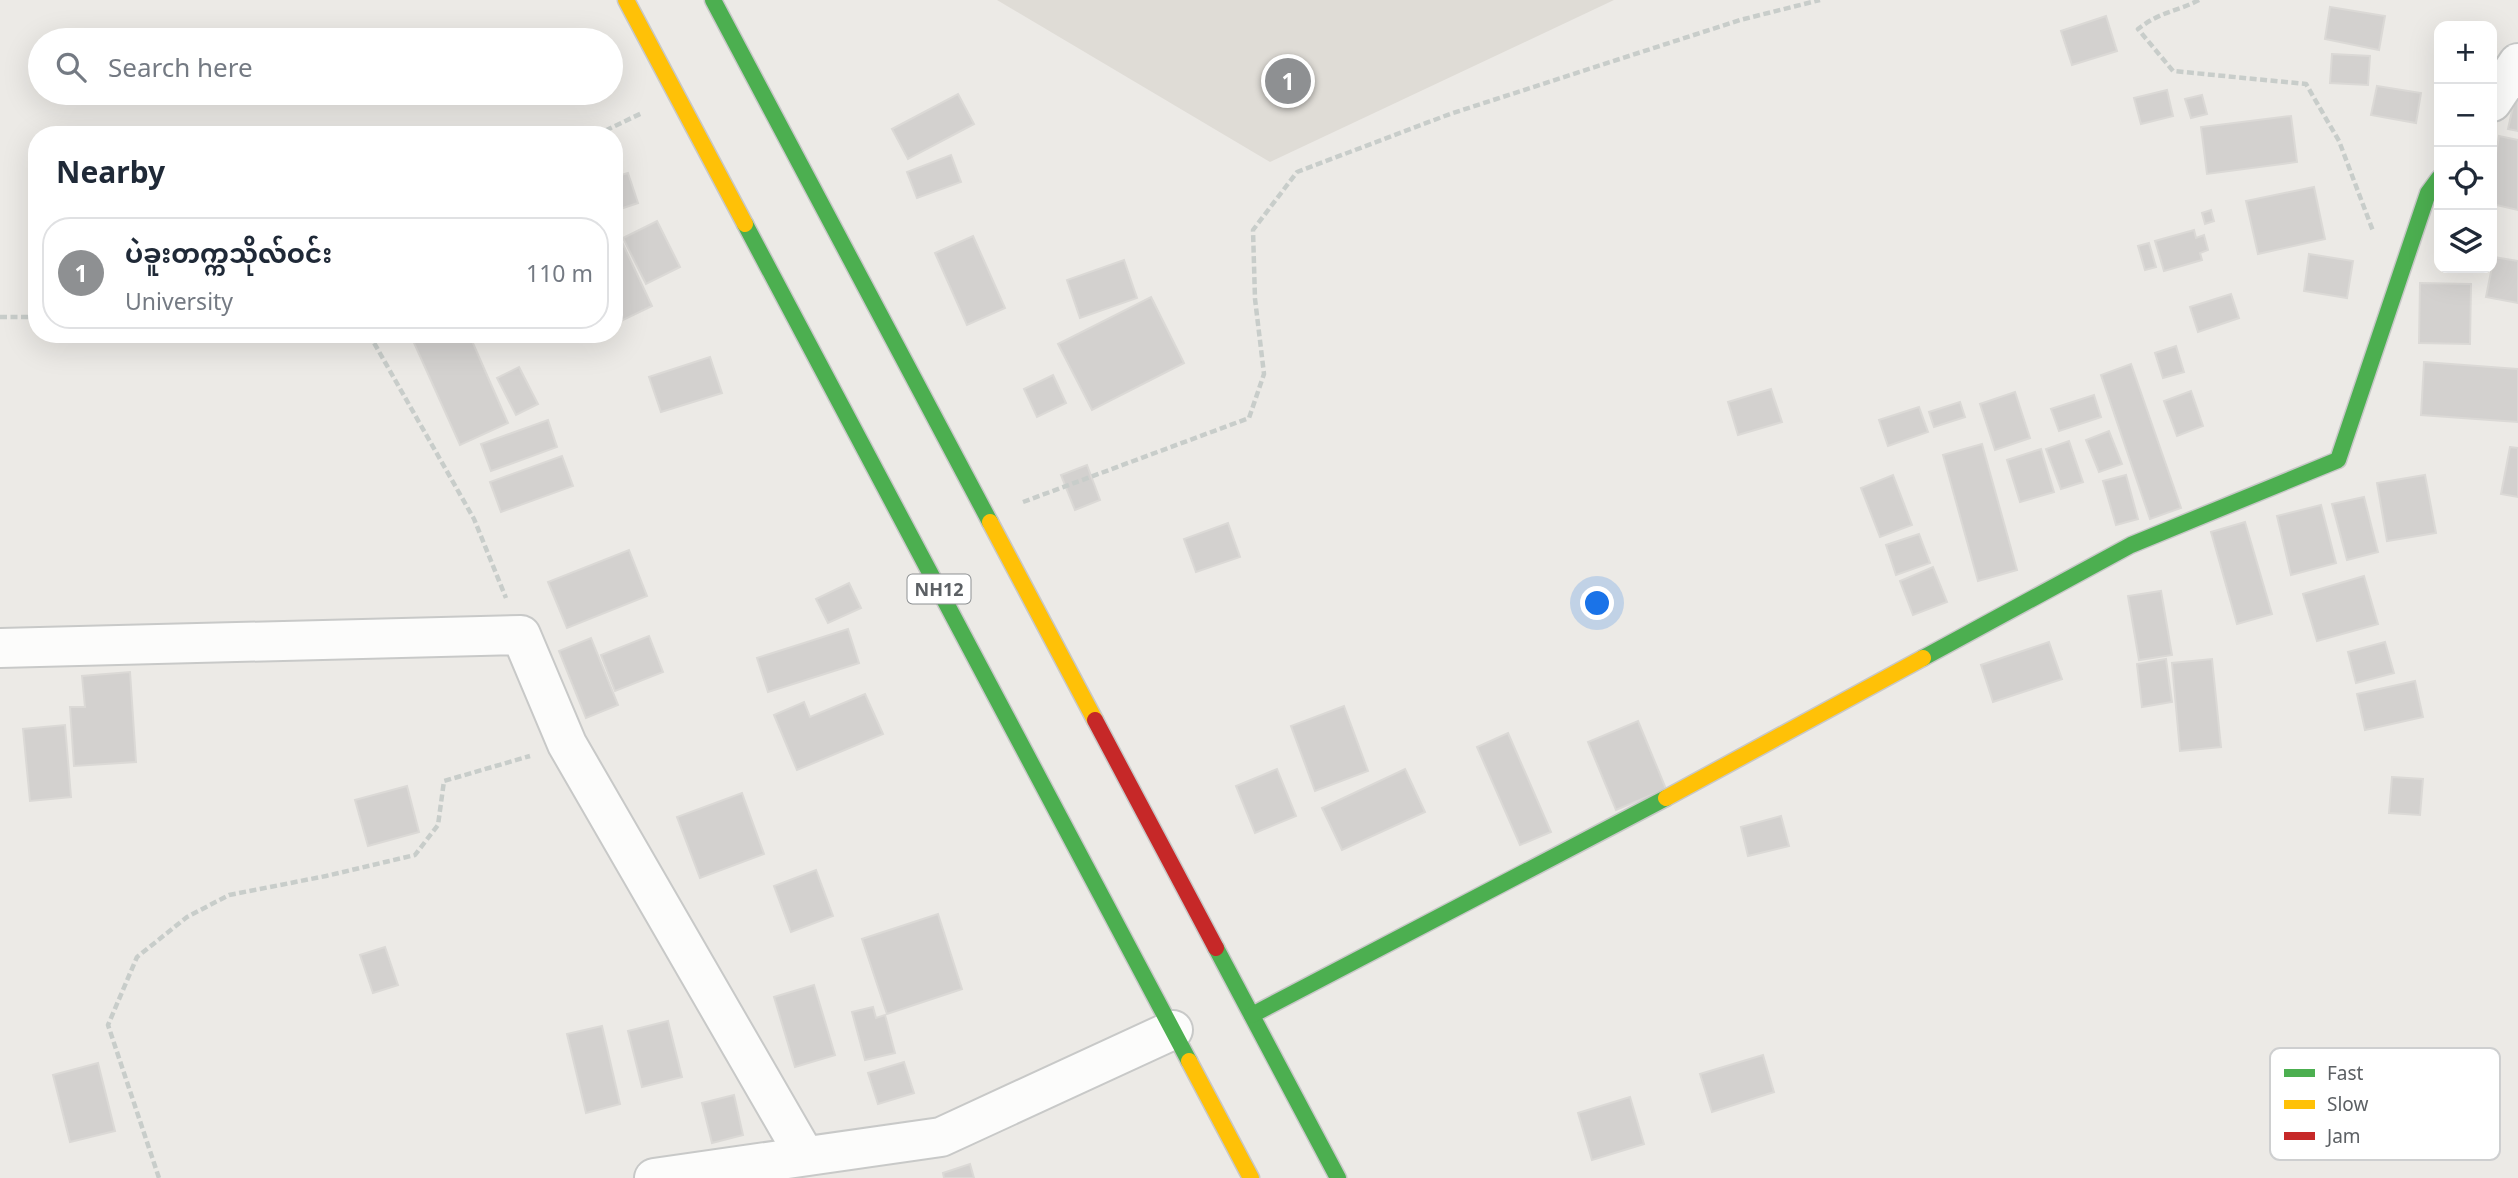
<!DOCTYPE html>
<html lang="en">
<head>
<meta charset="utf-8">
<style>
	:root { --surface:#fff; --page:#f6f6f7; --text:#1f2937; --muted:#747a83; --line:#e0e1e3; --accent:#8e9092 }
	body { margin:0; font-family:"Noto Sans","Noto Sans Myanmar",sans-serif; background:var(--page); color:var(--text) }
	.controls { position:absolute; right:21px; top:21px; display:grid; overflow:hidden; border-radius:14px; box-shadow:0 7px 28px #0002 }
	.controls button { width:63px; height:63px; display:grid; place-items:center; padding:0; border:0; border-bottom:2px solid var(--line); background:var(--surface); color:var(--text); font:35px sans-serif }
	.you { position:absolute; left:1598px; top:604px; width:24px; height:24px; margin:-18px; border:5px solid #fff; border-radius:50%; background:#1a73e8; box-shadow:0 0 0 10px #1a73e833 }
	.badge { display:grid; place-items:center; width:46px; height:46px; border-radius:50%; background:var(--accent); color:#fff; font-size:23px; font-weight:700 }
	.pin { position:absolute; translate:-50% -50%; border:4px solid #fff; box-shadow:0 2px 7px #0006 }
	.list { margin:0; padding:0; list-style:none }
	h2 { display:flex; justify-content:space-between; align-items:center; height:91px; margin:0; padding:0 28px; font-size:30px }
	h2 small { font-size:23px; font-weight:400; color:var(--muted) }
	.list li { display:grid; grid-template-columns:46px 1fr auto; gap:21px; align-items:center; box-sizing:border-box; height:112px; margin:0 14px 14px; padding:0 14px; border:2px solid var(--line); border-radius:28px }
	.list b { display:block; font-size:26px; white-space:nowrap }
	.list p { margin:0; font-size:23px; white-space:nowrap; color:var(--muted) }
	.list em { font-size:23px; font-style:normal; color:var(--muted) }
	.icon { flex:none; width:38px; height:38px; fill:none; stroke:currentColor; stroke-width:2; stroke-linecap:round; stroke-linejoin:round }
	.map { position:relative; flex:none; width:2518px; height:1178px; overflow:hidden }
	.search { position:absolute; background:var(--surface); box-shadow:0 7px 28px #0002; left:28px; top:28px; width:595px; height:77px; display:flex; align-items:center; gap:18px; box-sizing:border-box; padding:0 24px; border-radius:38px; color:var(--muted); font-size:26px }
	.panel { position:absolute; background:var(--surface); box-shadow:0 7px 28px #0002; left:28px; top:126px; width:595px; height:217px; border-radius:28px }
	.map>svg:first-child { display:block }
	.education { fill:#dfdcd6 }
	.building { fill:#d3d1cf; stroke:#dbd9d6; stroke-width:2 }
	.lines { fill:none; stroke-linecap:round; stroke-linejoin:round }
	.street-casing { stroke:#c8c9c8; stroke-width:42 }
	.fast-casing { stroke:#c8c8c8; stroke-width:19 }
	.slow-casing { stroke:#c8c8c8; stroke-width:19 }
	.jam-casing { stroke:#c8c8c8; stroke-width:19 }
	.path { stroke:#c8cdca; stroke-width:4.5; stroke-dasharray:7 3.5; stroke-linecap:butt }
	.street { stroke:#fcfcfb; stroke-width:38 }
	.fast { stroke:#4caf50; stroke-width:16 }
	.slow { stroke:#ffc107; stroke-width:16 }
	.jam { stroke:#c62828; stroke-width:16 }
	.labels { text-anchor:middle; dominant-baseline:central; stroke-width:7; stroke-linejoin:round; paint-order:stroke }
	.shield { fill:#fff; stroke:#8d9092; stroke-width:2 }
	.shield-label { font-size:18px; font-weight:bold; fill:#5c6064 }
	.key { fill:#fff; stroke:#cecfd0; stroke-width:2 }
	.key-label { font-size:19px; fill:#5c6064 }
</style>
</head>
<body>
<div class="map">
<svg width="2518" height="1178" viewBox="0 0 2518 1178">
	<rect width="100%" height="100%" fill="#eceae6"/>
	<polygon class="education" points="997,0 1614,0 1270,162"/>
	<g class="building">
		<polygon points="2330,7 2385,16 2379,50 2325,39"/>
		<polygon points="2106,16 2117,51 2072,65 2061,31"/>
		<polygon points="2332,54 2370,56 2368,85 2330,83"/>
		<polygon points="2377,86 2421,93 2416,123 2371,115"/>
		<polygon points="2167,90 2173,116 2141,124 2134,98"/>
		<polygon points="2516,93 2518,93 2518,131 2508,129"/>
		<polygon points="958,94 974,124 908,159 892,129"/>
		<polygon points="2202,95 2207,114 2191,118 2185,99"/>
		<polygon points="2291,116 2297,162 2207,174 2201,127"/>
		<polygon points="2499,136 2518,140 2518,210 2492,204 2492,176"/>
		<polygon points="951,155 961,182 917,198 907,172"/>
		<polygon points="628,173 638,203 614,211 614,177"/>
		<polygon points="2314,187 2325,239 2258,254 2246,201"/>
		<polygon points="2211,210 2214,221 2205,224 2202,213"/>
		<polygon points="657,221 680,267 646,284 623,238"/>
		<polygon points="2194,230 2196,238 2204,235 2208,250 2200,253 2202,260 2164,271 2155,241"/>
		<polygon points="973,236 1005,308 967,325 935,253"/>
		<polygon points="621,240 652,306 619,322 614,311 614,243"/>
		<polygon points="2149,243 2156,267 2145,270 2138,246"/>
		<polygon points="2309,254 2353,261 2347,298 2304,291"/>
		<polygon points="2494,257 2518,261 2518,303 2486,297"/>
		<polygon points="1124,260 1137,298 1080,318 1067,280"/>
		<polygon points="2420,283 2471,284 2470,344 2419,343"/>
		<polygon points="2231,294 2239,318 2198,332 2190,307"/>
		<polygon points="1151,297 1184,363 1092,410 1058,344"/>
		<polygon points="410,334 469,334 508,423 460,445"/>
		<polygon points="2176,346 2184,372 2163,378 2155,353"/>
		<polygon points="710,357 722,393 661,412 649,377"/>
		<polygon points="2424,362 2518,369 2518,422 2421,415"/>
		<polygon points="2131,364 2181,508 2150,519 2101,375"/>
		<polygon points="519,367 538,404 516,415 497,378"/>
		<polygon points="1053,375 1066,403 1037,417 1024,389"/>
		<polygon points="1771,389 1782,422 1738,435 1728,402"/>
		<polygon points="2191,391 2203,426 2177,436 2164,401"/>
		<polygon points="2015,392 2030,438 1995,450 1980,404"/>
		<polygon points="2094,395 2101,417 2059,431 2051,409"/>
		<polygon points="1960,402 1965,417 1934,427 1929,412"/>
		<polygon points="1919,407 1928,432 1888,446 1879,420"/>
		<polygon points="548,420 557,447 491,471 481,444"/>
		<polygon points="2109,431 2122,464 2099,472 2086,440"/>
		<polygon points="2069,441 2083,482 2061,489 2046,449"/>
		<polygon points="1982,444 2017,570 1978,581 1943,455"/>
		<polygon points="2510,447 2518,448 2518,497 2501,494"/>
		<polygon points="2041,449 2054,492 2020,502 2007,460"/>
		<polygon points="562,456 573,486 501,512 490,482"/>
		<polygon points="1087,465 1100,500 1075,510 1061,475"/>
		<polygon points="1893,475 1912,525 1880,537 1861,488"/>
		<polygon points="2126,475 2138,519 2116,525 2103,481"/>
		<polygon points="2425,475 2436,533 2387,541 2377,483"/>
		<polygon points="2364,497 2378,552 2347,560 2332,504"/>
		<polygon points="2321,505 2336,563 2291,575 2277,516"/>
		<polygon points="2245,522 2272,614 2237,624 2211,532"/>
		<polygon points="1228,523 1240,557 1196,572 1184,539"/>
		<polygon points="1919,534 1930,563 1896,575 1886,545"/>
		<polygon points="629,550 647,596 567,628 548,582"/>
		<polygon points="1933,567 1947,602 1913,615 1900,581"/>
		<polygon points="2364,576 2378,624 2317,641 2303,594"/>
		<polygon points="849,583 861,608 828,623 816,599"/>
		<polygon points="2161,591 2172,655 2139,660 2128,596"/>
		<polygon points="848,629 859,663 768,692 757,658"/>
		<polygon points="649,636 663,672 615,691 601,655"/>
		<polygon points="591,638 618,705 586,718 559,651"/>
		<polygon points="2049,642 2062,679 1993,702 1981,665"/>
		<polygon points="2385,642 2394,673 2356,683 2348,652"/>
		<polygon points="2166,659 2172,702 2142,707 2137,664"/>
		<polygon points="2212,659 2221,747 2180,751 2172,663"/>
		<polygon points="130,672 136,762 74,766 70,707 85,707 82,676"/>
		<polygon points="2415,681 2423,717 2365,730 2357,694"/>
		<polygon points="865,694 883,734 797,770 774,715 804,702 810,717"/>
		<polygon points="1344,706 1368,771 1315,791 1291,726"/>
		<polygon points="1638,721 1666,789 1616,810 1588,742"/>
		<polygon points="65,725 71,797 30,801 23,729"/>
		<polygon points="1508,733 1551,832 1520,845 1477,747"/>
		<polygon points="1277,769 1296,816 1255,833 1236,786"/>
		<polygon points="1405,769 1425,812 1342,850 1322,808"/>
		<polygon points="2392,777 2423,779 2420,815 2389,813"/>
		<polygon points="407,786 419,832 368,846 355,800"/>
		<polygon points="742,793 764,854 700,878 677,817"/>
		<polygon points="1781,816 1789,846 1748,856 1741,827"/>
		<polygon points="816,870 833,916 791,932 774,886"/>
		<polygon points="938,914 962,989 887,1014 862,939"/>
		<polygon points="385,947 398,985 373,993 360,955"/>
		<polygon points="814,985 835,1055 795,1067 774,997"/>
		<polygon points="873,1007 876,1018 885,1015 895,1053 865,1060 852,1012"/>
		<polygon points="668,1021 682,1077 642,1087 628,1031"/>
		<polygon points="602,1026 620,1104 586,1113 567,1034"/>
		<polygon points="1763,1055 1774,1092 1712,1112 1700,1074"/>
		<polygon points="904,1062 914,1093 878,1104 868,1073"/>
		<polygon points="98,1063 115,1131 70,1142 53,1075"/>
		<polygon points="734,1095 743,1135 712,1143 702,1103"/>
		<polygon points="1630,1097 1644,1144 1592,1160 1578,1113"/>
		<polygon points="970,1164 974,1178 944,1178 943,1173"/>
	</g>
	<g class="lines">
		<defs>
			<g id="street">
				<polyline points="2492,102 2518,63"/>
				<polyline points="0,648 521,635 567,744 805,1156"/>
				<polyline points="654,1178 941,1137 1173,1030"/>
			</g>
			<g id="fast">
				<polyline points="713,0 990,522"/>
				<polyline points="745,224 1189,1061"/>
				<polyline points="1923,658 2131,545 2338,460 2428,193 2439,178"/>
				<polyline points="1216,948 1338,1178"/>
				<polyline points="1252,1015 1666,798"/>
			</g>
			<g id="slow">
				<polyline points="626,0 745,224"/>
				<polyline points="990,522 1095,720"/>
				<polyline points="1666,798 1923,658"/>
				<polyline points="1189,1061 1251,1178"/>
			</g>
			<polyline id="jam" points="1095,720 1216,948"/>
		</defs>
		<use href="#street" class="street-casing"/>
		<use href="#fast" class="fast-casing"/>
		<use href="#slow" class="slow-casing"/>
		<use href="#jam" class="jam-casing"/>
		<g class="path">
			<path d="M2199 0C2176 12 2161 11 2138 29L2173 71 2306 84 2339 141 2373 231"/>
			<polyline points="596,135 642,113"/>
			<polyline points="0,317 37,317"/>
			<polyline points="369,334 474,519 506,598"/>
			<polyline points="1023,502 1249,418 1264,374 1255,299 1253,230 1297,172 1450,114 1740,20 1820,0"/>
			<polyline points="159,1178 108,1025 137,957 187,917 229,895 326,876 415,855 438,825 444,781 530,756"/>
		</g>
		<use href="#street" class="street"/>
		<use href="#fast" class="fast"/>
		<use href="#slow" class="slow"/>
		<use href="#jam" class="jam"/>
	</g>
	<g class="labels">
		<rect class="shield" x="907.5" y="574.5" width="63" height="29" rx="5"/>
		<g class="shield-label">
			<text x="939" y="589">NH12</text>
		</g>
	</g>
	<rect x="2270" y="1048" width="230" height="112" rx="10" class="key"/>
	<rect x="2284" y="1069" width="31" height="8" fill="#4caf50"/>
	<rect x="2284" y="1100" width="31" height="9" fill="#ffc107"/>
	<rect x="2284" y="1132" width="31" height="8" fill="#c62828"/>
	<g class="key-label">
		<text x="2327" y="1080">Fast</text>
		<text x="2327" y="1111">Slow</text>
		<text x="2327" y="1143">Jam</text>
	</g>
</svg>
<div class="controls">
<button>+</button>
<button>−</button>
<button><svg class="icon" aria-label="locate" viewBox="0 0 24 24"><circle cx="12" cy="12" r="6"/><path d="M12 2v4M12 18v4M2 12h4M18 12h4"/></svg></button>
<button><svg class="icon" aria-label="layers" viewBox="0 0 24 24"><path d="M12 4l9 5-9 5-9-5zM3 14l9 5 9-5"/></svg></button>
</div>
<div class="you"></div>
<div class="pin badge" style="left:1288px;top:81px">1</div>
<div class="search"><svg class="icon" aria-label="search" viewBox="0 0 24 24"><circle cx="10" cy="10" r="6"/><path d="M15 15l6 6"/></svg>Search here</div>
<section class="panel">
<h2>Nearby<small></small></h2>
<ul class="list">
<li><span class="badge">1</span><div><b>ပဲခူးတက္ကသိုလ်ဝင်း</b><p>University</p></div><em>110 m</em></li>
</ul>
</section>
</div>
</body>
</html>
